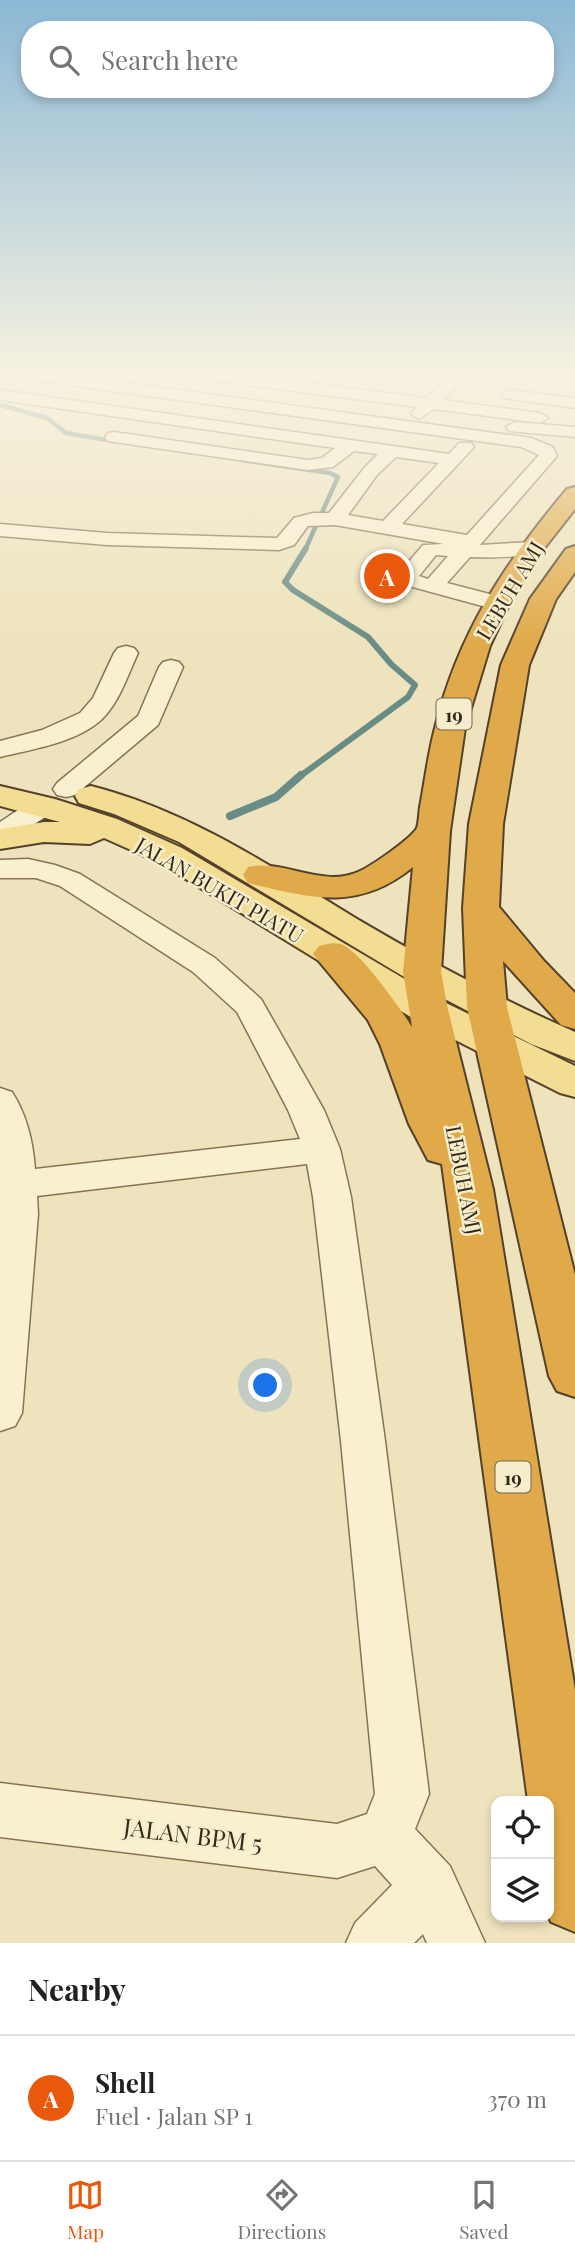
<!DOCTYPE html>
<html lang="en">
<head>
<meta charset="utf-8">
<style>
	:root { --surface:#fff; --page:#f2f2f2; --text:#202124; --muted:#757577; --line:#e0e0e0; --accent:#ea580c }
	body { margin:0; font-family:"Playfair Display",serif; background:var(--page); color:var(--text) }
	.controls { position:absolute; right:21px; bottom:21px; display:grid; overflow:hidden; border-radius:14px; box-shadow:0 4px 10px #0003 }
	.controls button { width:63px; height:63px; display:grid; place-items:center; padding:0; border:0; border-bottom:2px solid var(--line); background:var(--surface); color:var(--text); font:35px sans-serif }
	.you { position:absolute; left:266px; top:1386px; width:24px; height:24px; margin:-18px; border:5px solid #fff; border-radius:50%; background:#1a73e8; box-shadow:0 0 0 10px #1a73e833 }
	.badge { display:grid; place-items:center; width:46px; height:46px; border-radius:50%; background:var(--accent); color:#fff; font-size:23px; font-weight:700 }
	.pin { position:absolute; translate:-50% -50%; border:4px solid #fff; box-shadow:0 2px 7px #0006 }
	.list { margin:0; padding:0; list-style:none }
	h2 { display:flex; justify-content:space-between; align-items:center; height:91px; margin:0; padding:0 28px; font-size:30px }
	h2 small { font-size:23px; font-weight:400; color:var(--muted) }
	.list li { display:grid; grid-template-columns:46px 1fr auto; gap:21px; align-items:center; box-sizing:border-box; height:126px; padding:0 28px; border-top:2px solid var(--line) }
	.list b { display:block; font-size:26px; white-space:nowrap }
	.list p { margin:0; font-size:23px; white-space:nowrap; color:var(--muted) }
	.list em { font-size:23px; font-style:normal; color:var(--muted) }
	.icon { flex:none; width:38px; height:38px; fill:none; stroke:currentColor; stroke-width:2; stroke-linecap:round; stroke-linejoin:round }
	.map { position:relative; flex:none; width:575px; height:1943px; overflow:hidden }
	.search { position:absolute; background:var(--surface); box-shadow:0 4px 10px #0003; left:21px; right:21px; top:21px; height:77px; display:flex; align-items:center; gap:18px; box-sizing:border-box; padding:0 24px; border-radius:28px; color:var(--muted); font-size:26px }
	.sheet { height:217px; background:var(--surface) }
	nav { display:flex; justify-content:space-around; align-items:center; box-sizing:border-box; height:98px; border-top:2px solid var(--line); background:var(--surface); font-size:19px; color:var(--muted) }
	nav a { display:grid; justify-items:center; gap:4px }
	nav .on { color:var(--accent) }
	.map>svg:first-child { display:block }
	.lines { fill:none; stroke-linecap:round; stroke-linejoin:round }
	.stream-far2 { stroke:#688c86; stroke-width:4.5 }
	.stream-far1 { stroke:#688c86; stroke-width:6 }
	.stream { stroke:#688c86; stroke-width:8 }
	.minor-casing { stroke:#867356; stroke-width:3 }
	.major-casing { stroke:#53412b; stroke-width:4 }
	.highway-casing { stroke:#53412b; stroke-width:4 }
	.minor { fill:#f9f0cf; fill-rule:evenodd }
	.major { fill:#f3dd92; fill-rule:evenodd }
	.highway { fill:#e0aa4a; fill-rule:evenodd }
	.labels { text-anchor:middle; dominant-baseline:central; stroke-width:5; stroke-linejoin:round; paint-order:stroke }
	.shield { fill:#f5edcc; stroke:#6e6450; stroke-width:2 }
	.shield-label { font-size:19px; font-weight:bold; fill:#34291b }
	.street-label { font-size:21px; fill:#34291b; stroke:#f5edcc }
	.near-street-label { font-size:24px; fill:#34291b; stroke:#f5edcc }
</style>
</head>
<body>
<div class="map">
<svg width="575" height="1943" viewBox="0 0 575 1943">
	<rect width="100%" height="100%" fill="#eee3bc"/>
	<g class="lines">
		<g class="stream-far2">
			<polyline points="0,405 47,418 66,433 118,442"/>
			<polyline points="242,460 330,473 338,477 305,550"/>
		</g>
		<polyline class="stream-far1" points="299,777 408,697 415,685 391,664 368,637 293,590 285,582 306,548"/>
		<polyline class="stream" points="230,816 276,797 301,775"/>
		<defs>
			<g id="minor">
				<path d="M10 373H54L531 438 553 447 557 456 480 545 531 542 538 544 541 548 538 552C516 558 493 558 470 557L447 583 505 598 508 603 505 608 497 610 398 583 394 579 423 545 444 544 335 525 308 526 294 545 279 550 107 545 0 536V524L107 533 277 538 294 518 313 513H329L365 467 378 454 354 451 333 467 308 470 114 442 108 441 105 437 108 433 114 432 308 460 322 458 335 448 0 400V390L449 454 459 443H471L474 447 402 524 467 535 539 455 521 447 18 378ZM396 457 439 463 383 521 348 515 377 475ZM436 555 448 556 428 579 419 576Z"/>
				<polygon points="185,373 230,373 426,398 454,373 471,373 443,400 540,413 548,418 540,423 434,409 419,419 411,414 417,407 193,378"/>
				<polygon points="510,390 575,398 575,408 504,398 502,395 504,392"/>
				<polygon points="515,422 575,427 575,437 509,431 506,427"/>
				<path d="M126 646 134 648 138 653C128 674 121 698 105 716 81 742 33 749 0 757V741L42 730 80 713 93 698 114 653 118 648Z"/>
				<polygon points="171,660 179,662 183,667 158,725 75,795 66,797 57,795 53,789 57,783 138,716 159,667 163,662"/>
				<polygon points="43,798 53,800 57,806 53,812 10,840 0,842 0,822 33,800"/>
				<path d="M28 859 55 865 80 874 215 958 261 999 324 1110 340 1149 351 1197 385 1441 429 1794 415 1829 450 1866 485 1943H427L423 1934 414 1943H346L355 1923 392 1885 375 1866 337 1878 0 1837V1783L337 1824 367 1814 375 1794 341 1441 313 1197 307 1164 37 1196 38 1214 22 1413 15 1426 0 1431V1088L12 1092C27 1115 33 1142 35 1169L300 1139 288 1110 237 1012 193 972 60 886 36 878H0V860Z"/>
			</g>
			<g id="major">
				<polygon points="0,786 55,799 117,819 182,848 442,1001 575,1066 575,1097 560,1093 414,1019 158,862 104,838 90,844 44,842 0,849 0,829 44,822 60,822 0,806"/>
				<path d="M91 786C189 811 272 867 357 919 428 961 500 999 575 1032V1061L531 1044 416 984 179 842 114 814 79 803 75 796 79 789Z"/>
			</g>
			<g id="highway">
				<path d="M575 487V509L542 551 510 603 490 646 465 728 450 831 441 972 448 1010 493 1189 575 1690V1932L551 1922 549 1917V1801H528L442 1164 428 1160 409 1124 380 1044 368 1020 313 954 319 946C327 944 337 941 345 946 364 957 400 1008 412 1027L403 972 413 867C358 912 311 898 248 883L243 875 248 867C284 859 321 888 358 872 370 867 411 839 417 828 419 823 419 813 420 807 425 781 428 754 435 728 458 633 505 563 567 489Z"/>
				<polygon points="575,546 575,572 556,599 529,665 503,824 499,907 544,961 575,993 575,1029 561,1025 503,961 507,1007 575,1275 575,1397 557,1391 549,1376 467,1007 463,908 469,824 501,665 530,599 566,549"/>
			</g>
		</defs>
		<use href="#minor" class="minor-casing"/>
		<use href="#major" class="major-casing"/>
		<use href="#highway" class="highway-casing"/>
		<use href="#minor" class="minor"/>
		<use href="#major" class="major"/>
		<use href="#highway" class="highway"/>
	</g>
	<linearGradient id="sky" x2="0" y2="1"><stop stop-color="#8bb8d5"/><stop offset="0.58" stop-color="#f7f2e1"/><stop offset="1" stop-color="#f7f2e1" stop-opacity="0"/></linearGradient>
	<rect width="575" height="645" fill="url(#sky)"/>
	<g class="labels">
		<g class="shield">
			<rect x="436.5" y="698.5" width="35" height="31" rx="5"/>
			<rect x="495.5" y="1461.5" width="35" height="31" rx="5"/>
		</g>
		<g class="shield-label">
			<text x="454" y="714">19</text>
			<text x="513" y="1477">19</text>
		</g>
		<g class="street-label">
			<text transform="translate(509 590) rotate(-59)">LEBUH AMJ</text>
			<text transform="translate(220 889) rotate(30)">JALAN BUKIT PIATU</text>
			<text transform="translate(465 1180) rotate(79)">LEBUH AMJ</text>
		</g>
		<g class="near-street-label">
			<text transform="translate(193 1834) rotate(7)">JALAN BPM 5</text>
		</g>
	</g>
</svg>
<div class="controls">
<button><svg class="icon" aria-label="locate" viewBox="0 0 24 24"><circle cx="12" cy="12" r="6"/><path d="M12 2v4M12 18v4M2 12h4M18 12h4"/></svg></button>
<button><svg class="icon" aria-label="layers" viewBox="0 0 24 24"><path d="M12 4l9 5-9 5-9-5zM3 14l9 5 9-5"/></svg></button>
</div>
<div class="you"></div>
<div class="pin badge" style="left:387px;top:576px">A</div>
<div class="search"><svg class="icon" aria-label="search" viewBox="0 0 24 24"><circle cx="10" cy="10" r="6"/><path d="M15 15l6 6"/></svg>Search here</div>
</div>
<section class="sheet">
<h2>Nearby<small></small></h2>
<ul class="list">
<li><span class="badge">A</span><div><b>Shell</b><p>Fuel · Jalan SP 1</p></div><em>370 m</em></li>
</ul>
</section>
<nav>
<a class="on"><svg class="icon" aria-label="map" viewBox="0 0 24 24"><path d="M3 6l6-2 6 2 6-2v14l-6 2-6-2-6 2zM9 4v14M15 6v14"/></svg>Map</a>
<a><svg class="icon" aria-label="directions" viewBox="0 0 24 24"><path d="M12 3l9 9-9 9-9-9zM9 14v-3h6M13 9l2 2-2 2"/></svg>Directions</a>
<a><svg class="icon" aria-label="saved" viewBox="0 0 24 24"><path d="M7 4h10v16l-5-4-5 4z"/></svg>Saved</a>
</nav>
</body>
</html>
